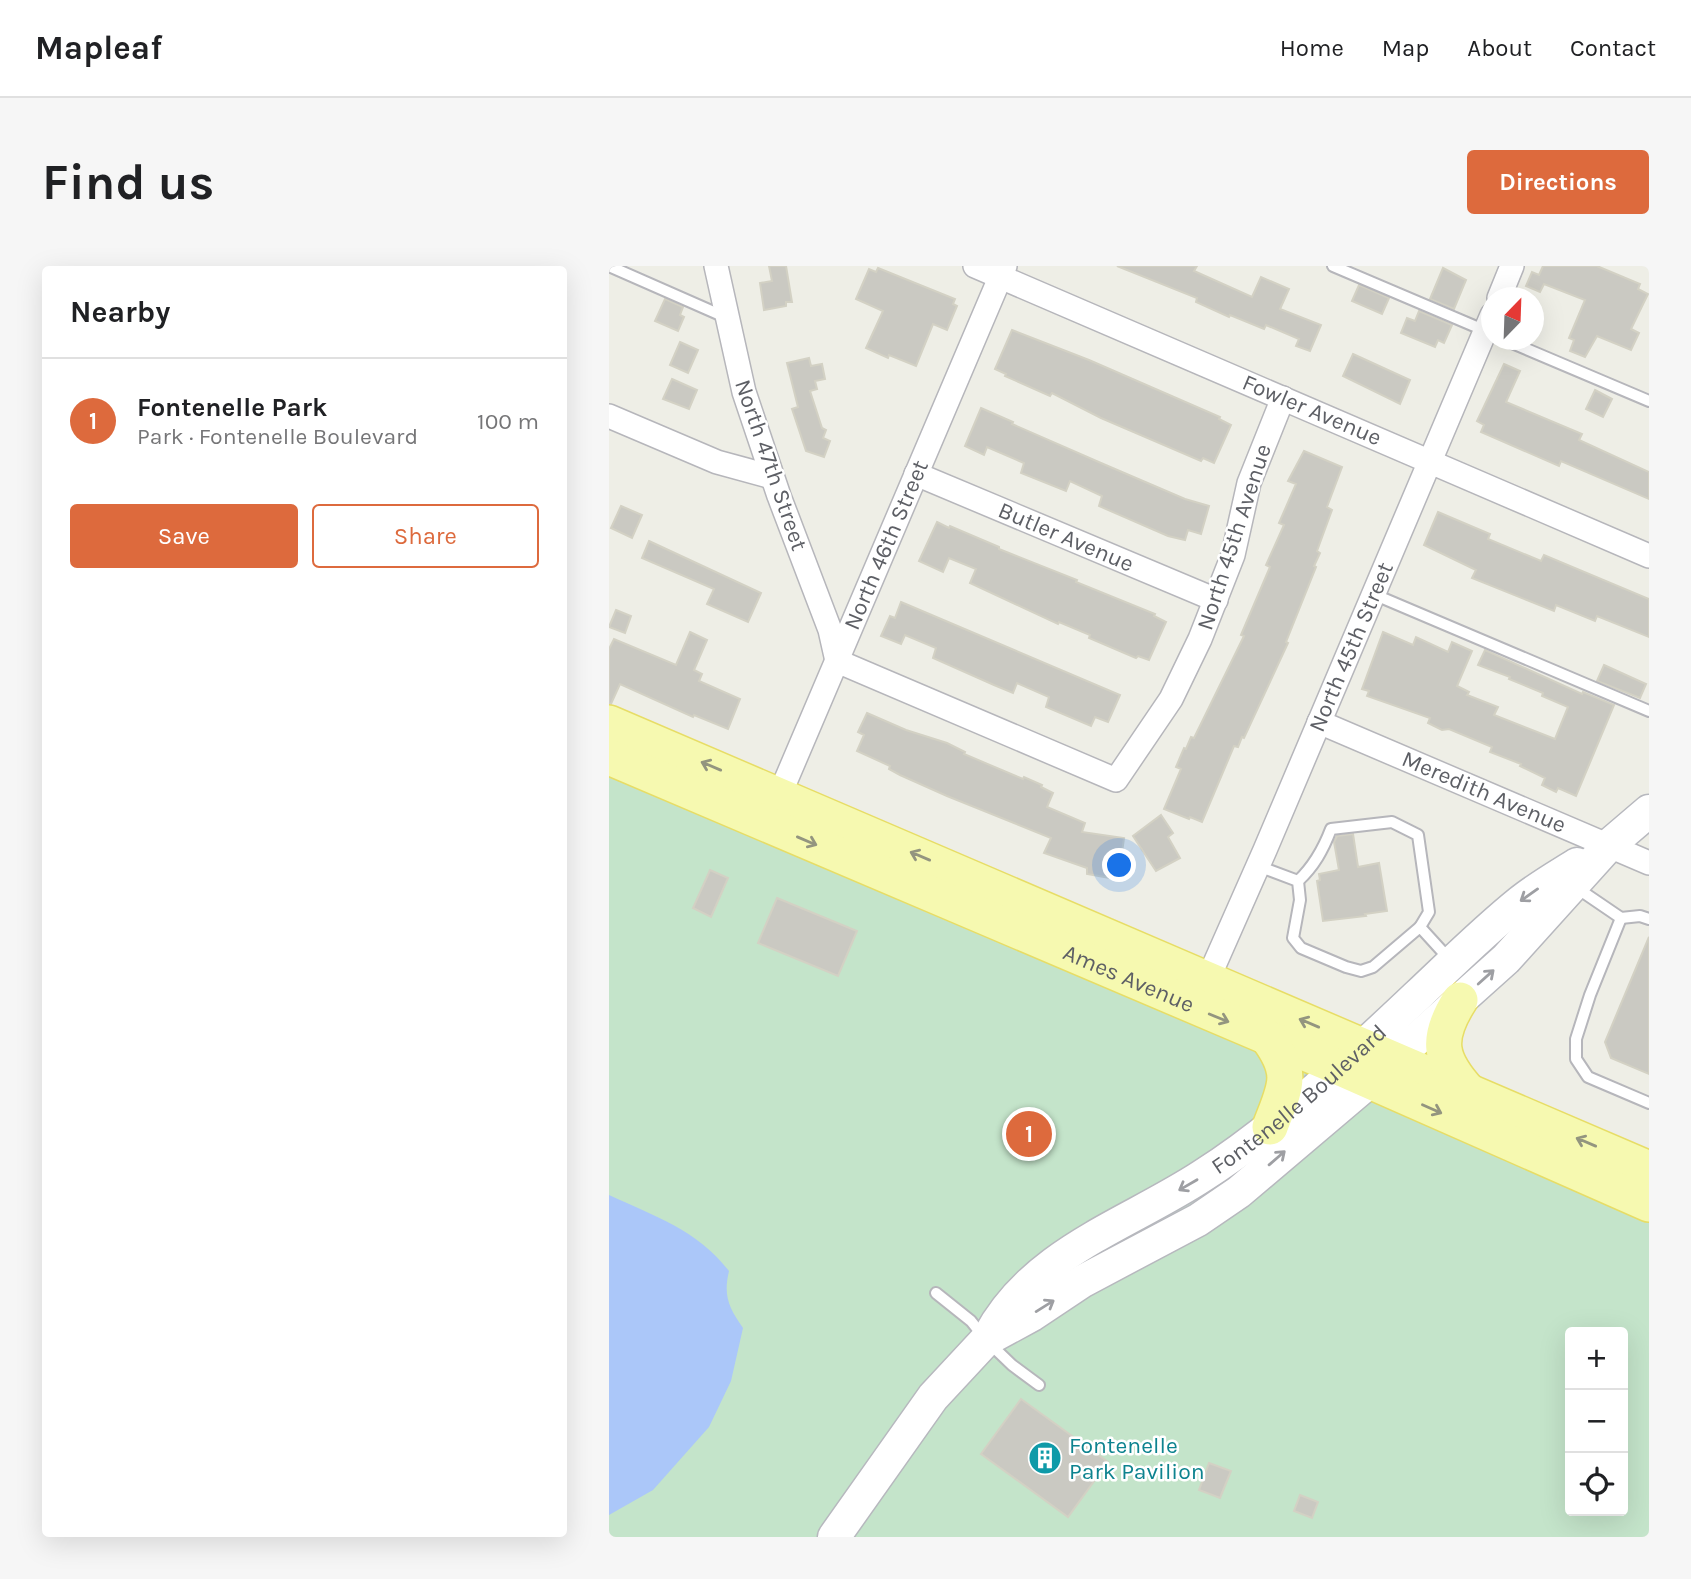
<!DOCTYPE html>
<html lang="en">
<head>
<meta charset="utf-8">
<style>
	:root { --surface:#fff; --page:#f6f6f6; --text:#202124; --muted:#757577; --line:#e0e0e0; --accent:#dd6a3d }
	body { margin:0; font-family:Karla,sans-serif; background:var(--page); color:var(--text) }
	.controls { position:absolute; right:21px; bottom:21px; display:grid; overflow:hidden; border-radius:7px; box-shadow:0 7px 28px #0002 }
	.controls button { width:63px; height:63px; display:grid; place-items:center; padding:0; border:0; border-bottom:2px solid var(--line); background:var(--surface); color:var(--text); font:35px sans-serif }
	.compass { position:absolute; left:872px; top:21px; width:63px; height:63px; border-radius:50%; background:var(--surface); box-shadow:0 7px 28px #0002; rotate:23deg }
	.you { position:absolute; left:511px; top:600px; width:24px; height:24px; margin:-18px; border:5px solid #fff; border-radius:50%; background:#1a73e8; box-shadow:0 0 0 10px #1a73e833 }
	.badge { display:grid; place-items:center; width:46px; height:46px; border-radius:50%; background:var(--accent); color:#fff; font-size:23px; font-weight:700 }
	.pin { position:absolute; translate:-50% -50%; border:4px solid #fff; box-shadow:0 2px 7px #0006 }
	.list { margin:0; padding:0; list-style:none }
	h2 { display:flex; justify-content:space-between; align-items:center; height:91px; margin:0; padding:0 28px; font-size:30px }
	h2 small { font-size:23px; font-weight:400; color:var(--muted) }
	.list li { display:grid; grid-template-columns:46px 1fr auto; gap:21px; align-items:center; box-sizing:border-box; height:126px; padding:0 28px; border-top:2px solid var(--line) }
	.list b { display:block; font-size:26px; white-space:nowrap }
	.list p { margin:0; font-size:23px; white-space:nowrap; color:var(--muted) }
	.list em { font-size:23px; font-style:normal; color:var(--muted) }
	.actions { display:flex; gap:14px; padding:21px 28px }
	.actions a { flex:1; padding:16px 0; border:2px solid var(--accent); border-radius:7px; text-align:center; font-size:24px; color:var(--accent) }
	.actions .main { background:var(--accent); color:#fff }
	.icon { flex:none; width:38px; height:38px; fill:none; stroke:currentColor; stroke-width:2; stroke-linecap:round; stroke-linejoin:round }
	.map { position:relative; flex:none; width:1040px; height:1271px; overflow:hidden; border-radius:7px }
	header { display:flex; align-items:center; gap:42px; box-sizing:border-box; height:98px; padding:0 35px; background:var(--surface); border-bottom:2px solid var(--line) }
	header strong { font-size:33px }
	nav { display:flex; gap:38px; margin-inline-start:auto; font-size:24px }
	.intro { display:flex; align-items:center; justify-content:space-between; box-sizing:border-box; height:168px; padding:0 42px }
	h1 { margin:0; font-size:49px }
	.button { padding:18px 32px; border-radius:7px; background:var(--accent); color:#fff; font-size:24px; font-weight:700 }
	main { display:flex; gap:42px; padding:0 42px }
	aside { flex:1; background:var(--surface); border-radius:7px; box-shadow:0 7px 28px #0002 }
	.map>svg:first-child { display:block }
	.green { fill:#c4e4ca; fill-rule:evenodd }
	.water { fill:#abc7f9 }
	.building { fill:#cac9c2; stroke:#d3d1c4; stroke-width:2 }
	.lines { fill:none; stroke-linecap:round; stroke-linejoin:round }
	.service-casing { stroke:#b6b6bb; stroke-width:14 }
	.minor-casing { stroke:#b6b6bb; stroke-width:26 }
	.secondary-casing { stroke:#b7b8be; stroke-width:35 }
	.primary-casing { stroke:#e7dd66; stroke-width:38 }
	.service { stroke:#fff; stroke-width:10 }
	.minor { stroke:#fff; stroke-width:23 }
	.secondary { stroke:#fff; stroke-width:32 }
	.primary { stroke:#f6f9b0; stroke-width:35 }
	.oneway { stroke:#93957f }
	.oneway2 { stroke:#9e9fa3 }
	.labels { text-anchor:middle; dominant-baseline:central; stroke-width:5; stroke-linejoin:round; paint-order:stroke }
	.street-label { font-size:23px; fill:#5d5f65; stroke:#fff }
	.culture-label { font-size:23px; fill:#0d838f; stroke:#fff; text-anchor:start }
</style>
</head>
<body>
<header>
<strong>Mapleaf</strong>
<nav><a>Home</a><a>Map</a><a>About</a><a>Contact</a></nav>
</header>
<div class="intro"><h1>Find us</h1><a class="button">Directions</a></div>
<main>
<aside>
<h2>Nearby<small></small></h2>
<ul class="list">
<li><span class="badge">1</span><div><b>Fontenelle Park</b><p>Park · Fontenelle Boulevard</p></div><em>100 m</em></li>
</ul>
<div class="actions"><a class="main">Save</a><a>Share</a></div>
</aside>
<div class="map">
<svg width="1040" height="1271" viewBox="0 0 1040 1271">
	<rect width="100%" height="100%" fill="#eeeee6"/>
	<path class="green" d="M0 500 173 583 324 649 641 782 1040 954V1271H0ZM961 1066H1014V1245H961Z"/>
	<path class="water" d="M0 929C47 951 87 963 120 1005 114 1030 120 1042 134 1062L122 1115 100 1161 44 1224 0 1249Z"/>
	<g class="building">
		<polygon points="160,0 177,0 183,36 177,36 177,40 155,44 151,17 163,15"/>
		<polygon points="508,0 588,0 585,5 643,31 652,11 680,23 671,43 712,59 701,85 687,80 690,73 657,59 655,63 621,49 620,51 587,36 588,32"/>
		<polygon points="934,0 988,0 1031,18 1029,23 1039,28 1022,63 1030,67 1022,84 988,70 976,91 961,85 965,74 960,72 976,34 935,18 931,26 917,20 923,6 930,9"/>
		<polygon points="269,2 346,33 344,38 348,40 338,64 324,58 307,100 280,89 279,92 257,82 274,45 247,33 260,3 267,6"/>
		<polygon points="834,2 857,14 845,43 821,33"/>
		<polygon points="750,19 780,32 773,48 743,35"/>
		<polygon points="56,33 74,41 71,49 75,51 69,65 46,55"/>
		<polygon points="810,45 843,59 835,77 829,74 826,81 792,67 798,52 806,55"/>
		<polygon points="403,64 480,94 611,151 610,153 622,159 605,197 594,192 592,195 492,152 443,127 441,130 396,110 397,108 386,103"/>
		<polygon points="71,76 89,84 79,107 61,99"/>
		<polygon points="744,88 801,114 791,138 734,110"/>
		<polygon points="200,92 202,100 213,98 216,113 206,115 208,123 201,125 213,162 217,164 214,172 221,175 215,191 197,185 183,143 189,141 178,97"/>
		<polygon points="895,98 911,105 897,136 973,168 970,174 1040,206 1040,233 952,195 950,200 872,166 875,159 868,155"/>
		<polygon points="63,113 88,124 80,143 54,133"/>
		<polygon points="986,124 1003,133 994,151 977,143"/>
		<polygon points="372,142 404,156 403,158 492,197 576,233 600,240 592,268 579,264 576,274 559,270 490,240 493,230 461,215 457,225 412,207 415,197 378,181 375,189 356,180"/>
		<polygon points="695,185 733,201 718,241 723,244 708,285 711,287 705,300 707,301 677,376 679,377 635,472 633,471 629,481 625,480 593,556 581,551 580,553 555,543 572,503 567,501 575,482 577,483 582,471 585,472 635,370 632,369 661,301 657,299 675,259 670,257 687,218 679,215"/>
		<polygon points="12,240 33,249 23,272 2,262"/>
		<polygon points="829,246 881,268 879,273 932,295 935,289 1040,333 1040,371 988,350 986,355 947,339 945,345 863,312 867,304 815,279"/>
		<polygon points="328,256 340,262 341,260 390,281 390,283 468,314 467,316 546,348 545,350 557,356 540,394 529,390 527,392 480,372 481,369 450,356 449,358 361,317 367,303 340,292 334,306 310,295"/>
		<polygon points="40,275 152,327 139,356 98,338 105,323 33,292"/>
		<polygon points="292,336 511,429 499,456 486,451 482,460 437,441 440,431 408,417 404,427 385,419 324,392 327,382 296,369 292,378 272,370 281,350 286,352"/>
		<polygon points="7,344 22,350 16,367 0,361"/>
		<polygon points="81,366 98,374 85,404 93,408 90,415 131,433 119,463 85,449 84,451 11,418 2,438 0,437 0,383 5,373 67,399"/>
		<polygon points="774,366 804,379 807,371 839,386 843,376 863,385 848,420 860,426 858,429 889,441 885,449 946,473 959,441 933,430 934,427 900,413 901,411 869,399 876,384 973,428 974,426 1005,439 967,530 949,522 947,526 933,519 936,512 911,500 912,498 881,486 883,481 840,463 833,464 819,457 821,452 758,430 760,425 753,423"/>
		<polygon points="995,399 1037,418 1031,432 988,415"/>
		<polygon points="258,447 297,464 338,477 356,486 355,488 414,513 415,511 433,519 432,521 444,527 438,541 476,557 473,566 515,572 512,594 503,593 501,612 478,608 478,602 435,587 442,572 338,530 291,509 280,503 281,500 248,485 255,469 249,466"/>
		<polygon points="552,549 564,567 559,571 571,592 547,605 524,570"/>
		<polygon points="744,568 749,601 770,597 778,645 756,648 757,650 714,655 708,615 711,614 710,608 730,604 725,576 728,570"/>
		<polygon points="101,604 119,612 102,651 84,642"/>
		<polygon points="168,632 248,665 229,710 149,677"/>
		<polygon points="1040,671 1040,808 1002,792 996,776"/>
		<polygon points="412,1133 499,1196 459,1251 372,1188"/>
		<polygon points="600,1197 622,1205 611,1232 590,1224"/>
		<polygon points="691,1229 709,1236 703,1252 685,1245"/>
	</g>
	<g class="lines">
		<defs>
			<g id="service">
				<polyline points="0,0 116,51"/>
				<polyline points="724,0 877,65"/>
				<polyline points="896,74 1040,135"/>
				<polyline points="764,328 1040,445"/>
				<polyline points="649,600 689,615 691,634 684,672 692,682 737,701 752,705 764,701 811,661 842,695"/>
				<path d="M689 615C705 600 714 584 722 563L783 556 809 569 820 646 811 661"/>
				<polyline points="965,620 1012,652 981,729 967,773 967,793 979,811 1040,837"/>
				<polyline points="1012,652 1031,650 1040,653"/>
				<polyline points="327,1027 362,1055 377,1074 403,1099 430,1119"/>
			</g>
			<g id="minor">
				<polyline points="107,0 135,126 170,230 221,364 228,395 507,514 562,433 591,373 624,289 640,217 674,132"/>
				<polyline points="366,0 1040,290"/>
				<polyline points="890,32 903,0"/>
				<polyline points="0,150 108,196 163,211"/>
				<polyline points="307,208 607,334"/>
				<polyline points="710,456 1040,597"/>
				<polyline points="165,542 396,0"/>
				<polyline points="599,713 656,584 883,49"/>
			</g>
			<g id="secondary">
				<path id="s1" d="M380 1070C425 986 518 959 593 910 670 861 742 792 809 729 842 698 875 665 911 636 928 622 949 610 968 598"/>
				<polyline points="225,1271 324,1131 377,1074 423,1049 474,1015 589,954 630,926 761,815 897,693 999,580 1040,545"/>
			</g>
			<g id="primary">
				<polyline points="0,457 1040,903"/>
				<path id="s2" d="M0 491 729 801 1040 938"/>
				<path d="M851 734C826 773 830 793 860 826"/>
				<path d="M659 772C686 809 676 821 661 861"/>
			</g>
		</defs>
		<use href="#service" class="service-casing"/>
		<use href="#minor" class="minor-casing"/>
		<use href="#secondary" class="secondary-casing"/>
		<use href="#primary" class="primary-casing"/>
		<use href="#service" class="service"/>
		<use href="#minor" class="minor"/>
		<use href="#secondary" class="secondary"/>
		<use href="#primary" class="primary"/>
	</g>
	<defs><path id="oneway-shaft" d="M-6 0H5M1.5-3L5.5 0L1.5 3" fill="none" stroke-width="1.6" stroke-linecap="round" stroke-linejoin="round" transform="scale(1.75)"/></defs>
	<g class="oneway">
		<use href="#oneway-shaft" transform="translate(102 500) rotate(-157)"/>
		<use href="#oneway-shaft" transform="translate(198 575) rotate(23)"/>
		<use href="#oneway-shaft" transform="translate(311 590) rotate(-157)"/>
		<use href="#oneway-shaft" transform="translate(610 752) rotate(22)"/>
		<use href="#oneway-shaft" transform="translate(700 757) rotate(-157)"/>
		<use href="#oneway-shaft" transform="translate(823 843) rotate(24)"/>
		<use href="#oneway-shaft" transform="translate(977 876) rotate(-157)"/>
	</g>
	<g class="oneway2">
		<use href="#oneway-shaft" transform="translate(920 629) rotate(145)"/>
		<use href="#oneway-shaft" transform="translate(877 711) rotate(-42)"/>
		<use href="#oneway-shaft" transform="translate(668 892) rotate(-41)"/>
		<use href="#oneway-shaft" transform="translate(579 919) rotate(150)"/>
		<use href="#oneway-shaft" transform="translate(436 1040) rotate(-32)"/>
	</g>
	<defs>
		<symbol id="building-disc" viewBox="-11 -11 22 22"><circle r="9.5" fill="#0f9aa8" stroke="#fff"/><path d="M-4-6H4V6H1V3H-1V6H-4ZM-2.5-4.3h1.7v1.8h-1.7ZM.8-4.3h1.7v1.8H.8ZM-2.5-1h1.7V.8h-1.7ZM.8-1h1.7V.8H.8Z" fill="#fff"/></symbol>
	</defs>
	<g fill-rule="evenodd">
		<use href="#building-disc" x="417" y="1173" width="38" height="38"/>
	</g>
	<g class="labels">
		<g class="street-label">
			<text transform="translate(703 144) rotate(23)">Fowler Avenue</text>
			<text transform="translate(162 199) rotate(71)">North 47th Street</text>
			<text transform="translate(457 271) rotate(23)">Butler Avenue</text>
			<text transform="translate(625 271) rotate(-72)">North 45th Avenue</text>
			<text transform="translate(277 279) rotate(-67)">North 46th Street</text>
			<text transform="translate(742 381) rotate(-67)">North 45th Street</text>
			<text transform="translate(875 526) rotate(23)">Meredith Avenue</text>
			<text stroke="none"><textPath href="#s2" startOffset="565">Ames Avenue</textPath></text>
			<text stroke="none"><textPath href="#s1" startOffset="394">Fontenelle Boulevard</textPath></text>
		</g>
		<g class="culture-label">
			<text x="460" y="1179">Fontenelle<tspan x="460" dy="26">Park Pavilion</tspan></text>
		</g>
	</g>
</svg>
<div class="controls">
<button>+</button>
<button>−</button>
<button><svg class="icon" aria-label="locate" viewBox="0 0 24 24"><circle cx="12" cy="12" r="6"/><path d="M12 2v4M12 18v4M2 12h4M18 12h4"/></svg></button>
</div>
<svg class="compass" viewBox="-18 -18 36 36"><path d="M0-13l5 13h-10z" fill="#e53935"/><path d="M0 13l5-13h-10z" fill="#757577"/></svg>
<div class="you"></div>
<div class="pin badge" style="left:420px;top:868px">1</div>
</div>
</main>
</body>
</html>
